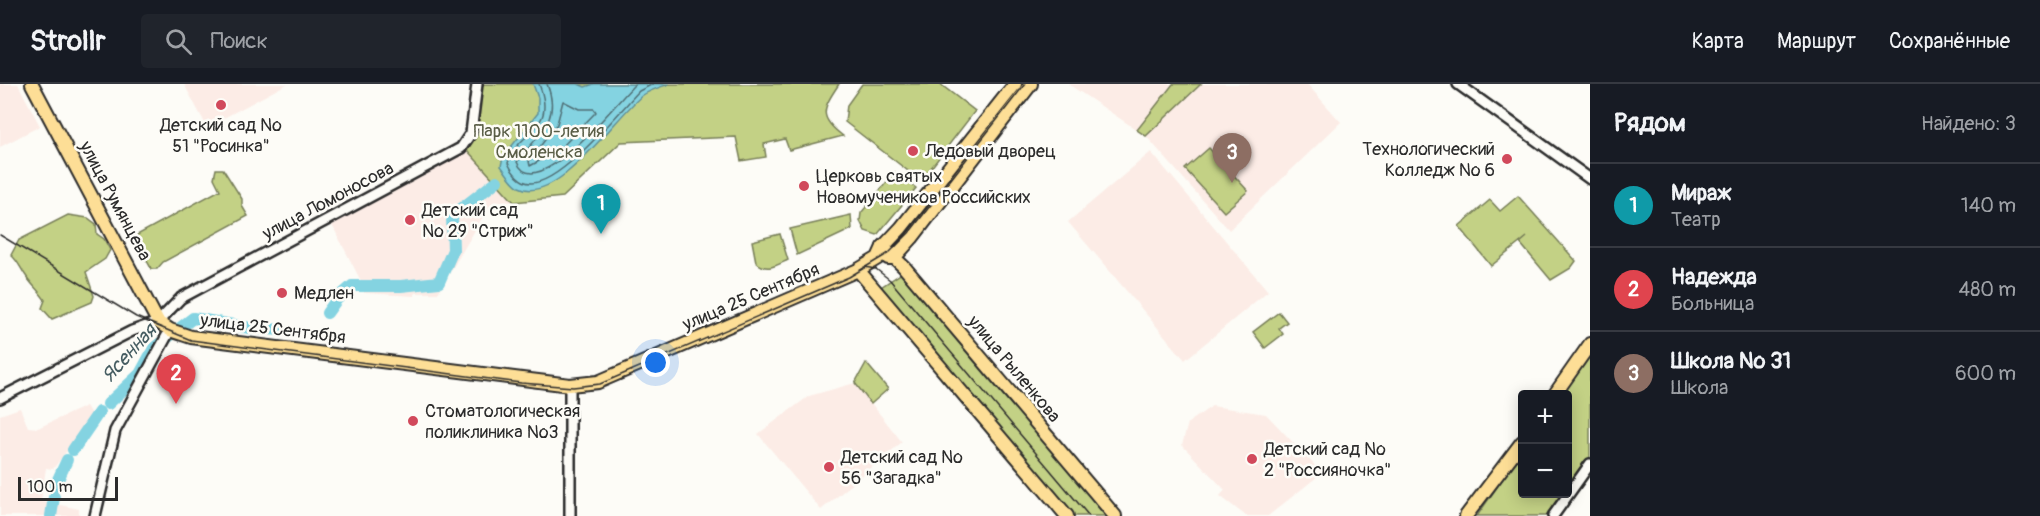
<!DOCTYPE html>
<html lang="ru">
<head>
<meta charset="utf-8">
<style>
	:root { --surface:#171b24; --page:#20242c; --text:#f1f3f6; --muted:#9ea1a6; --line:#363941; --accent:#2563eb }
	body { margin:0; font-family:Pangolin,sans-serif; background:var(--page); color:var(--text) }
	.controls { position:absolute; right:18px; bottom:18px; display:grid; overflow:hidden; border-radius:6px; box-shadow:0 3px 15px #0003 }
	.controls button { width:54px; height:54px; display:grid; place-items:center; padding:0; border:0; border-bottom:2px solid var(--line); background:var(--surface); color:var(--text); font:30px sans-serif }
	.scale { position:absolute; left:18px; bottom:15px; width:100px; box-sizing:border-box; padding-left:6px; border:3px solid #2b2b2b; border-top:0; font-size:16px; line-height:21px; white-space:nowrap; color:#2b2b2b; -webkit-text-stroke:4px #fdfcf7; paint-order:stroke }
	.you { position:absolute; left:656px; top:279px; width:21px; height:21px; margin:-15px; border:4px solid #fff; border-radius:50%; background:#1a73e8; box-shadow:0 0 0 9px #1a73e833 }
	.badge { display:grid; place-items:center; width:39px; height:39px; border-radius:50%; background:var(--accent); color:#fff; font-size:20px; font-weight:700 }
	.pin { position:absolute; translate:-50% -50px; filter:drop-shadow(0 2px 3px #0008) }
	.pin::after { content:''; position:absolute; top:32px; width:21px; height:18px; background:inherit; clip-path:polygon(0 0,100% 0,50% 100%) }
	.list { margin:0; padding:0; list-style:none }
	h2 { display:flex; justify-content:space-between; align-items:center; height:78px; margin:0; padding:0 24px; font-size:26px }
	h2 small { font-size:20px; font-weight:400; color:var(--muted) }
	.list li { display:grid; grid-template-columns:39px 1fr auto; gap:18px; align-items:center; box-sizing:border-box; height:84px; padding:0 24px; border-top:2px solid var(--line) }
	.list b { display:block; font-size:22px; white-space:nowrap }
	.list p { margin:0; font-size:20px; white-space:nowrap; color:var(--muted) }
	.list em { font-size:20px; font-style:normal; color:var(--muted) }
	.icon { flex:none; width:33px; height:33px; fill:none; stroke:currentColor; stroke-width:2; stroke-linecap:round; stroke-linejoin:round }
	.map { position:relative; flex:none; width:1590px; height:432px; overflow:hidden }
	header { display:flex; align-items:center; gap:36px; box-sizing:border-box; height:84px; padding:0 30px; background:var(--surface); border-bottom:2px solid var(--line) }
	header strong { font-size:28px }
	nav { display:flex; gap:33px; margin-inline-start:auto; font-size:21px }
	.search { width:420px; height:54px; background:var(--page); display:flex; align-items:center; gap:15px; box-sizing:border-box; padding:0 21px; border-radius:6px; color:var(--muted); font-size:22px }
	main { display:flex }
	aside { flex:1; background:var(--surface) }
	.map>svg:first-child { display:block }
	.built { fill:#fcece6 }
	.green { fill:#c3d185; stroke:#777e58; stroke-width:1.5 }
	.water { fill:#84d3e1; stroke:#609098; stroke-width:1.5 }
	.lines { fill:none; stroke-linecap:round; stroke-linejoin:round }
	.shore { stroke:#4f6e74; stroke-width:1.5 }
	.river { stroke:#84d3e1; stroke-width:12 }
	.minor-casing { stroke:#2b2b2b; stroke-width:14 }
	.major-casing { stroke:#2b2b2b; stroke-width:16 }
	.minor { stroke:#fdfcf7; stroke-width:9 }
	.major { stroke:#fdde96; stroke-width:12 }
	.tram { stroke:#2b2b2b; stroke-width:1.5 }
	.poi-dot { fill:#d1495b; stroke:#fdfcf7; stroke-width:2 }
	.labels { text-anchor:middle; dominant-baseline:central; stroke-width:5; stroke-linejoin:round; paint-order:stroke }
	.poi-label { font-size:18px; fill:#2b2b2b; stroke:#fdfcf7; text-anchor:start }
	.park-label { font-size:18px; fill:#595d46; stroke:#fdfcf7 }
	.street-label { font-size:18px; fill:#2b2b2b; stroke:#fdfcf7 }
	.water-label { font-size:20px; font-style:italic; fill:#465d62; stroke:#fdfcf7 }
</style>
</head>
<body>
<header>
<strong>Strollr</strong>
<div class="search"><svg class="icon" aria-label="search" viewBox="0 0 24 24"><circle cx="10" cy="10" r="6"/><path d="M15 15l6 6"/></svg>Поиск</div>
<nav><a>Карта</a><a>Маршрут</a><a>Сохранённые</a></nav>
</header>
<main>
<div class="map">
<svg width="1590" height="432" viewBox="0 0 1590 432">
	<rect width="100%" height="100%" fill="#fdfcf7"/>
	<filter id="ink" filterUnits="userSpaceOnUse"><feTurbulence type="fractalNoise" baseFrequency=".0167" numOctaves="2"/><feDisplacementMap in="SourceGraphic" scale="12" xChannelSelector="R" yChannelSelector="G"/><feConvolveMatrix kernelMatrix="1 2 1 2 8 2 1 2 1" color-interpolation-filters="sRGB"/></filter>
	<g filter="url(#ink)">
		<g class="built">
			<polygon points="0,0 18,0 40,42 0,63"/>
			<polygon points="184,0 287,0 207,43"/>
			<polygon points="1068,0 1173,0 1137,46"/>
			<polygon points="1201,0 1307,0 1341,38 1229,146 1146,52"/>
			<polygon points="467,66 514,118 499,118 488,124 438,209 415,209 414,212 364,209 362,199 332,141"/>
			<polygon points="1151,68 1268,207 1185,276 1068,138"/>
			<polygon points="855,299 902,358 821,426 758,350 809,312"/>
			<polygon points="86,322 93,333 53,385 46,384 41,417 79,425 79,432 0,432 0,331 20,324 28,343 38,344"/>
			<polygon points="1212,322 1266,330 1322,389 1268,432 1246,432 1220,412 1225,406 1182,361 1188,339"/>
		</g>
		<g class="green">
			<path d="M479 0H839C823 24 817 33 843 52L789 66 785 55 764 60 766 73 741 77 736 53 621 58 563 113 514 118 467 66 478 34Z"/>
			<polygon points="862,0 940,0 975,27 921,97 845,38 847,21"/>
			<polygon points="1173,0 1201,0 1146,52 1137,46"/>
			<polygon points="1209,64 1248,107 1224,128 1185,85"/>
			<path d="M216 85H223L242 115V122L248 132 163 178 157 185H151C148 175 139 169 133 158L137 151 220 106 214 94Z"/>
			<polygon points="895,88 916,104 877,151 865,147 860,137 861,129"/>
			<polygon points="1518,112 1576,177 1571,184 1551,196 1520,159 1527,153 1491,182 1459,142 1490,116 1500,127"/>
			<path d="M68 131 88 134 96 140 97 150 104 155 110 166 105 175 86 188 94 212 92 218 52 235 42 224 45 216C39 207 31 200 26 192 20 184 19 178 11 171L19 156Z"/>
			<polygon points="851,131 852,145 797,171 790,145"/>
			<path d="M780 150 788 176C775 182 767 188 756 178L752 157Z"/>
			<polygon points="902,189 1109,432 1074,432 881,203"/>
			<polygon points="1279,228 1287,238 1279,244 1283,250 1265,264 1253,248"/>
			<polygon points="1590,272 1590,375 1568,405 1568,310 1563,310"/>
			<polygon points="866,279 888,305 871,320 855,299"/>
			<polygon points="1522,367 1522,410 1565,410 1548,432 1477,432"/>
		</g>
		<path class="water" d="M533 0H578L585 3 594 0H669C661 3 650 6 643 11 618 29 557 123 519 103 511 98 506 88 501 82L503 73 538 29V14Z"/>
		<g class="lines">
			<g class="shore">
				<path d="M539 0C558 48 518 45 508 79 512 88 520 99 531 99 562 99 618 29 639 7L653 0"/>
				<path d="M547 0C562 37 537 51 517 78 536 123 618 16 635 0"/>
				<polygon points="563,17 579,25 594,25 596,28 559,66 530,82 529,77 557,40"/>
			</g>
			<g class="river">
				<polyline points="327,229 337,215 352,202 401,202 439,198 453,166 452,132 497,97"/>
				<polyline points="108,320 140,290 154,264 193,234 250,244 283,246"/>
				<polyline points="73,366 99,328"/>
				<polyline points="55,402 67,376"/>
				<polyline points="51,432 54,413"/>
			</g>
			<defs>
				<g id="minor">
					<polyline points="1458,0 1590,95"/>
					<polyline points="570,301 570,432"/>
					<polyline points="0,314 132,247 158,238 181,214 461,64 471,49 477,0"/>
					<polyline points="95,432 115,347 170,246"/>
					<polyline points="1553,432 1590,380"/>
				</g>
				<g id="major">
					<polyline points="32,0 158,238 170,246 191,253 570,301 598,298 858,186 878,174 883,163 901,144 1015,0"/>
					<polyline points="883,163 904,183 1115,432"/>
					<polyline points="888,174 894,174 912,154 1031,0"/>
					<polyline points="858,186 1067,432"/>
					<polyline points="1555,310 1590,260"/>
					<polyline points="1466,432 1522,358"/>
				</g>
			</defs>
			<use href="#minor" class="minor-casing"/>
			<use href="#major" class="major-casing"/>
			<use href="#minor" class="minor"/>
			<use href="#major" class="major"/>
			<g class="tram">
				<polyline points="0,151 136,233 191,256 521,299 573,303 600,300 849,193 889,169 909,149 1025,0"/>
				<polyline points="864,183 876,185 890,196 1089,432"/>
			</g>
		</g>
	</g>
	<g class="poi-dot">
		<circle cx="221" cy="21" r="6"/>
		<circle cx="913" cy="67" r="6"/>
		<circle cx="1507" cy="75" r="6"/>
		<circle cx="804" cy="102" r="6"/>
		<circle cx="410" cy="136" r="6"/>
		<circle cx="282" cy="209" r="6"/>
		<circle cx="413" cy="337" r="6"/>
		<circle cx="1252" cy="375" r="6"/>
		<circle cx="829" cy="383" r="6"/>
	</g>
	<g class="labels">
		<g class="poi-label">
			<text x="221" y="41" text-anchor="middle">Детский сад №<tspan x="221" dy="21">51 "Росинка"</tspan></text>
			<text x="1495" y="65" text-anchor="end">Технологический<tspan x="1495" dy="21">Колледж № 6</tspan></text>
			<text x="925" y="67">Ледовый дворец</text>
			<text x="816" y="92">Церковь святых<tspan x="816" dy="21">Новомучеников Российских</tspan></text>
			<text x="422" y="126">Детский сад<tspan x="422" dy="21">№ 29 "Стриж"</tspan></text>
			<text x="294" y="209">Медлен</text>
			<text x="425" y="327">Стоматологическая<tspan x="425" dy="21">поликлиника №3</tspan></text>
			<text x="1264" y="365">Детский сад №<tspan x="1264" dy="21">2 "Россияночка"</tspan></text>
			<text x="841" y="373">Детский сад №<tspan x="841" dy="21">56 "Загадка"</tspan></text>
		</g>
		<g class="park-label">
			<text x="539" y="47">Парк 1100-летия<tspan x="539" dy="21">Смоленска</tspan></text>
		</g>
		<g class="street-label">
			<text transform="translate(115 117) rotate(62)">улица Румянцева</text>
			<text transform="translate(328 117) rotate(-28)">улица Ломоносова</text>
			<text transform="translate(751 213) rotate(-23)">улица 25 Сентября</text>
			<text transform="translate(273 245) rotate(7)">улица 25 Сентября</text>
			<text transform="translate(1014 285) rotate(50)">улица Рыленкова</text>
		</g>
		<g class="water-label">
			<text transform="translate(129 269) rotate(-48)">Ясенная</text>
		</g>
	</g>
</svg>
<div class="controls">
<button>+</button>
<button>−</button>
</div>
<div class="scale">100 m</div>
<div class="you"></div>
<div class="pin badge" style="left:601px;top:150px;background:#0f9aa8">1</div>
<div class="pin badge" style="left:176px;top:320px;background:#e0444e">2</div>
<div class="pin badge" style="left:1232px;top:99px;background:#8d6e63">3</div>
</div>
<aside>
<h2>Рядом<small>Найдено: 3</small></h2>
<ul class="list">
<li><span class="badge" style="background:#0f9aa8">1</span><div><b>Мираж</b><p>Театр</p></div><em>140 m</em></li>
<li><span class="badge" style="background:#e0444e">2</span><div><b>Надежда</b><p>Больница</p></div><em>480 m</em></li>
<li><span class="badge" style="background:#8d6e63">3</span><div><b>Школа № 31</b><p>Школа</p></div><em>600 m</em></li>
</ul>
</aside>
</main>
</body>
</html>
